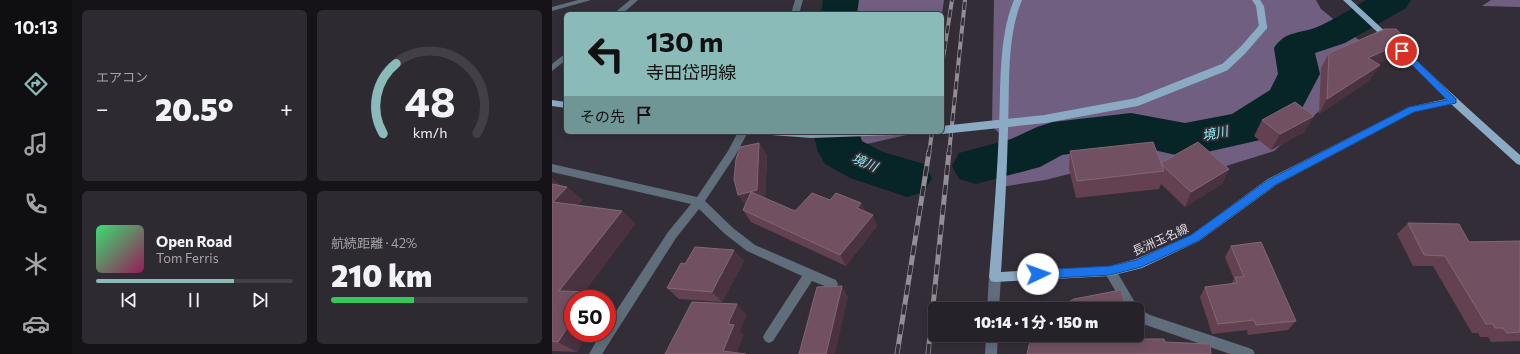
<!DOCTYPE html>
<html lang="ja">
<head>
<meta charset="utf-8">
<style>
	:root { --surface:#26222a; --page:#2e2a32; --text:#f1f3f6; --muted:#a4a4a8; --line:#423f47; --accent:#8bbbb9 }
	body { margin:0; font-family:Commissioner,"Noto Sans JP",sans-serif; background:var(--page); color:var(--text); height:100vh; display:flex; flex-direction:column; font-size:15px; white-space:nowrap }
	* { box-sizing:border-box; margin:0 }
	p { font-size:13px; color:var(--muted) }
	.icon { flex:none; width:22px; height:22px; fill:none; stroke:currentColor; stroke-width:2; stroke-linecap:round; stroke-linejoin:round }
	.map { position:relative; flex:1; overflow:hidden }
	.panel { display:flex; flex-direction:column; gap:10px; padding:10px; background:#151317; width:480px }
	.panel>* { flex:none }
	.hud { position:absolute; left:12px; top:12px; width:380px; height:122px; border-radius:6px; box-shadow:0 2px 10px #0003,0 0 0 1px var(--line); background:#8bbbb9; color:#111; overflow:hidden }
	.speed { position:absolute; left:12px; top:290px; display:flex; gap:8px; font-size:20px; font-weight:700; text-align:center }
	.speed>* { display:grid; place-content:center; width:52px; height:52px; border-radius:50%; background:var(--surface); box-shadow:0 2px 10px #0003,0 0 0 1px var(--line); line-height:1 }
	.speed .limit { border:6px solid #d22; background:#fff; color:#111 }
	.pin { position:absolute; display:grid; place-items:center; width:34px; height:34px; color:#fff; margin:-17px; border:2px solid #fff; border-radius:50%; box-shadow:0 1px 4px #0007 }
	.me { position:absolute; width:44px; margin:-22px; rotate:87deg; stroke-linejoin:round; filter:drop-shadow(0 0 3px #0008) }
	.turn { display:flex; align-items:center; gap:14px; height:84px; padding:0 16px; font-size:18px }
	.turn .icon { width:52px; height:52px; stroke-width:2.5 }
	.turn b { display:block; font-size:28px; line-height:34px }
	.then { display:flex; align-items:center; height:38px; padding:0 16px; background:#0003; gap:8px; font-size:15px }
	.big { font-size:30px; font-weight:800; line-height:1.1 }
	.panel .tile { flex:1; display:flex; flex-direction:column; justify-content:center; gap:6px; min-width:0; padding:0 14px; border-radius:6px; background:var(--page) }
	.panel .dial { align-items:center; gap:0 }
	.dial svg { height:104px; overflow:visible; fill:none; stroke:var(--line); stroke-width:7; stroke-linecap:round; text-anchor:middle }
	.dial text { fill:var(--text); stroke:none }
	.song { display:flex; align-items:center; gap:12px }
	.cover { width:48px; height:48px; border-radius:6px; background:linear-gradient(135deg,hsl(140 70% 55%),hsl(330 70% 35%)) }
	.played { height:4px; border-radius:2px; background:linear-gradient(90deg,var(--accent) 70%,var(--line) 70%) }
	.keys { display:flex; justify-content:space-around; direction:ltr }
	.heat { display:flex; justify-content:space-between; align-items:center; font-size:22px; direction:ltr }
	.charge { height:6px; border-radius:3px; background:linear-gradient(90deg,#34c759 42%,var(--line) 0) }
	.panel .tiles { flex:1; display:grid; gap:10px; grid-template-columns:repeat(2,1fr) }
	.trip { position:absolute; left:376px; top:302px; width:216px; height:40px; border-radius:6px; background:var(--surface); box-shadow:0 2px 10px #0003,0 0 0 1px var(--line); font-weight:800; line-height:40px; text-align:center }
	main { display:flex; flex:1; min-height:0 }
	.dock { display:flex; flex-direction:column; width:72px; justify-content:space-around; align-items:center; background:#0f0e11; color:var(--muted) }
	.dock .icon { width:28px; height:28px }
	.dock .selected { color:var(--accent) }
	.dock b { font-size:18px; color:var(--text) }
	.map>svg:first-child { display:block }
	.forest { fill:#715f82 }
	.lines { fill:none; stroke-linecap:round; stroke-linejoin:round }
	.river { fill:#072527; fill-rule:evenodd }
	.minor { fill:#5f6e7a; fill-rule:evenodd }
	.major { fill:#8babc4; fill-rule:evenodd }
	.rail-far1-casing { stroke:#928d96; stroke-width:4 }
	.rail-casing { stroke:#928d96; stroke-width:5 }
	.rail-far1 { stroke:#332d38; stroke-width:2.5; stroke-dasharray:8; stroke-linecap:butt }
	.rail { stroke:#332d38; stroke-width:3.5; stroke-dasharray:10; stroke-linecap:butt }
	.major-bridge { stroke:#8babc4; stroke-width:8 }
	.wall { fill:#634151 }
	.shaded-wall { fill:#4a3240 }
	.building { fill:#715161; stroke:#826775 }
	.route { fill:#1a73e8; stroke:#114b97 }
	.labels { text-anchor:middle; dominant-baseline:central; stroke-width:4; stroke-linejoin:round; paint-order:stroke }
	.street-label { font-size:12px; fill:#dfdbe2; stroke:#332d38 }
	.water-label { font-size:13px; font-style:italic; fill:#92eff2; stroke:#332d38 }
</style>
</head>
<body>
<main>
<nav class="dock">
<b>10:13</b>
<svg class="icon selected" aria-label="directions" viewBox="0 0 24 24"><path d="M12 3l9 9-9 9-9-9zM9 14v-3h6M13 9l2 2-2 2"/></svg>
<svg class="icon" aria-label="music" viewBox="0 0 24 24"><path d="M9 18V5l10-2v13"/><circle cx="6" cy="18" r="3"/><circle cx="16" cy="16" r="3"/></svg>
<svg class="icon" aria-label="phone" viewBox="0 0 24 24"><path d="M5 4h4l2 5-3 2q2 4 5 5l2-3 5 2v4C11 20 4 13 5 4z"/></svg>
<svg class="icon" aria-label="climate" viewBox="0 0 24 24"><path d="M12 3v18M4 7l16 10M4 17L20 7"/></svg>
<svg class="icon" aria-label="car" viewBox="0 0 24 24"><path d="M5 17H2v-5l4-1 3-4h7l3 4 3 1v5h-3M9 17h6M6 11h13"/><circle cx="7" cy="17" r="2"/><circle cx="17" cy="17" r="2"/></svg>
</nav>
<section class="panel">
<div class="tiles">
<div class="tile"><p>エアコン</p>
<div class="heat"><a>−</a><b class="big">20.5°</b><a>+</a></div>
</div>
<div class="tile dial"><svg viewBox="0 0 100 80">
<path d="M14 69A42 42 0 1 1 86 69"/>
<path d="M14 69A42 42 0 0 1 24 15" stroke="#8bbbb9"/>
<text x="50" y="56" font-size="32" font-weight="700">48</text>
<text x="50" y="72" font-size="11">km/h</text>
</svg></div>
<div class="tile">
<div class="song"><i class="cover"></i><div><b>Open Road</b><p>Tom Ferris</p></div></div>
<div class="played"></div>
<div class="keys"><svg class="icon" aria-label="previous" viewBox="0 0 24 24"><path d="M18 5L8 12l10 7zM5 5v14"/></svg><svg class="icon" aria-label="pause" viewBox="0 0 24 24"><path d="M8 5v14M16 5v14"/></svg><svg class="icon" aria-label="next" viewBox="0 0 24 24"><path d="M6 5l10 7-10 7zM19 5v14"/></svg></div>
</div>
<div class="tile"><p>航続距離 · 42%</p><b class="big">210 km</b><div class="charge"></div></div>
</div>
</section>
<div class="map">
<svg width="968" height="354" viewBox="0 0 968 354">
	<rect width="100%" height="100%" fill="#332d38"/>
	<!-- forest -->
	<path class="forest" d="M289 0H392L390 14H287Z
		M442 0H764L769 9 819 50 783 97 722 151 674 166 575 172H525L493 180 449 187 452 138 440 126Z
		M939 0H968V7L930 6Z
		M275 132H368L279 152Z"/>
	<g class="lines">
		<!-- river -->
		<path class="river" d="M271 0H307L305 14H269Z
			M814 0H859L854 8 793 43 763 53 768 74 749 110 708 140 633 157 579 145 510 155 488 167 424 184 407 179 400 166 407 153 459 139 485 127 501 122 579 113 633 123 680 114 718 90 726 74 722 48C734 30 748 34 765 27 782 20 798 9 814 0Z
			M261 132H307L310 141 331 152 372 164 380 178 372 192 355 197 298 178 273 164 266 152Z"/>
		<!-- minor -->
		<path class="minor" d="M26 0H39L0 11V7Z
			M78 0H86L70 14H61Z
			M243 0H251L247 14H239Z
			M14 53V60L0 71V64Z
			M186 132H196L183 156 153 201 181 228 203 245 284 280 286 284 284 288 280 289 260 281 221 341 217 343 213 341 211 337 213 333 250 276 195 251 173 234 147 209 124 238 50 354H37L49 333H55V325L116 232 139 204 0 172V164L145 197 176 151Z
			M558 266 562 267 587 309 598 315 697 348 701 350 703 354H678L591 324 585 321V309H574L554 275 552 271 554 267Z
			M443 272 447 273 449 277 447 309H435L437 277 439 273Z
			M434 335H446L445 354H433Z"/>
		<!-- major -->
		<path class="major" d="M462 0H470C454 38 458 88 456 129 455 177 452 224 449 272L558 266 584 259 639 235 716 179 857 107 894 99 868 72 791 0H799C856 52 911 105 968 155V165L965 164 899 104 862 112 724 185 647 241 590 268 558 276 443 282 439 281 437 277C441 228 445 179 447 130 449 89 446 38 462 0Z
			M700 0H708L712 6 715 27 714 29H711L707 27 704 6Z
			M0 100 14 102V108L0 106Z
			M214 132H349L344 135 259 138 219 135Z"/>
		<!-- rail-far1 casing -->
		<g class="rail-far1-casing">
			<path id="rail-far1" d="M390 65 400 0
				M377 153 380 132
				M397 153 413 0"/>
		</g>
		<!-- rail casing -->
		<g class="rail-casing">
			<path id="rail" d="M345 354 377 152
				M376 354 397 152"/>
		</g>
		<!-- rail-far1 -->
		<use href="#rail-far1" class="rail-far1"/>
		<!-- rail -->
		<use href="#rail" class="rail"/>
		<!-- major-bridge -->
		<path class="major-bridge" d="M390 130 493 119 585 102 673 67 691 50 711 27"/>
	</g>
	<!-- wall -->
	<path class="wall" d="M777 53 847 54 825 64 818 80 767 114 769 68Z
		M710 120 753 132 719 150 702 136Z
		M207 143 215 156 213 198 243 211 278 200 309 203 313 211 321 215 325 226 294 266 199 222 191 210 193 205Z
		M518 151 609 163 677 169 670 184 633 207 609 184 607 189 524 198 517 169Z
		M0 178 9 186 15 187 30 200 26 205 70 211 83 224 32 292 21 333H36L25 352 0 351Z
		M856 223 917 242 968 241V341L939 342 936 337H928L926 333H920L881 266H861L845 234Z
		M679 246 744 321 736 330 696 335 695 330 660 334 648 297 653 287 679 284 682 279 673 257Z
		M192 261 170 302 127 299 115 288 133 264Z"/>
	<!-- shaded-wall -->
	<path class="shaded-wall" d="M856 40 847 54 807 73 816 58Z
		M828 65 818 80 767 114 775 99Z
		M762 116 753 132 719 150 728 134Z
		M207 143 215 156 213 201 194 207 186 195Z
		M677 169 670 184 633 207 639 192Z
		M0 178 13 189 15 187 30 200 17 215 1 202 0 189Z
		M309 203 315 215 305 208Z
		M70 211 83 224 27 299 7 291Z
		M321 215 325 226 294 266 288 255Z
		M182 250 192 261 170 302 160 292Z
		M290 286 296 297 283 354H274Z
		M38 292 47 299H34Z
		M185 304 195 315 188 331 192 335 184 354 171 351 176 324Z
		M21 319V333H36L25 352 6 342Z"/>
	<!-- building -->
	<path class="building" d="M833 29H844L856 40 816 58 828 65 775 99 777 53Z
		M743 102 762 116 728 134 710 120Z
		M601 142 612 171 525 181 518 151Z
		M646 142 677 169 639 192 610 165 609 163Z
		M207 143 205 190 186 195 182 179 184 159 188 147Z
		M0 184 15 187 1 202 70 211 7 291 38 292 34 299H21V319L6 342 0 341Z
		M199 192 243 211 260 193 278 200 284 193 309 203 305 208 321 215 288 255 191 210Z
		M856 223 907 224 917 242 968 241V272H967L968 273V332L955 333 951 328H943L941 324H934L893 256 872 255Z
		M709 242 744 321 704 325 702 320 666 324 653 287 685 283 683 277H692L679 246Z
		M143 247 182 250 160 292 115 288 129 263 133 264Z
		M290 286 274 354H247L265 287Z
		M569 290 574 309H504L509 306 522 299Z
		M140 302 185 304 176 324 182 325 171 351 194 354H113Z
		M482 335H582L583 339H612L613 342 658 344 659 354H475L477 345Z"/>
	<!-- route -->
	<path class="route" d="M848 49H853L904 99V103L862 112 723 185 646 241 589 267 558 275 486 279 483 278 481 274 483 271 486 270 558 266 584 260 639 235 716 180 857 107 895 100 848 53Z"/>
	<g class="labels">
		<!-- street labels -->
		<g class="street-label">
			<text transform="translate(608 239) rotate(-24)">長洲玉名線</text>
		</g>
		<!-- water labels -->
		<g class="water-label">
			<text transform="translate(663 133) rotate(-12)">境川</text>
			<text transform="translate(313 162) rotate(24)">境川</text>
		</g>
	</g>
</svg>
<div class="speed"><div class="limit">50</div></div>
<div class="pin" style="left:850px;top:51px;background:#d93025"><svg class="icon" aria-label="arrive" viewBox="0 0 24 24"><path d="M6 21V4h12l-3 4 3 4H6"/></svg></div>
<svg class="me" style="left:486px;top:274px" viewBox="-20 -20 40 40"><circle r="19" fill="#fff"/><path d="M0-13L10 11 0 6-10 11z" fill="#1a73e8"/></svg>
<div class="trip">10:14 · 1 分 · 150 m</div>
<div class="hud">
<div class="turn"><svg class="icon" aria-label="left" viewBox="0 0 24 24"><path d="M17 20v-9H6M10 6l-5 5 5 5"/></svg><div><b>130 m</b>寺田岱明線</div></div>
<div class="then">その先<svg class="icon" aria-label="arrive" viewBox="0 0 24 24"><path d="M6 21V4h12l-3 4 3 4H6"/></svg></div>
</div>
</div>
</main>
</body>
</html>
